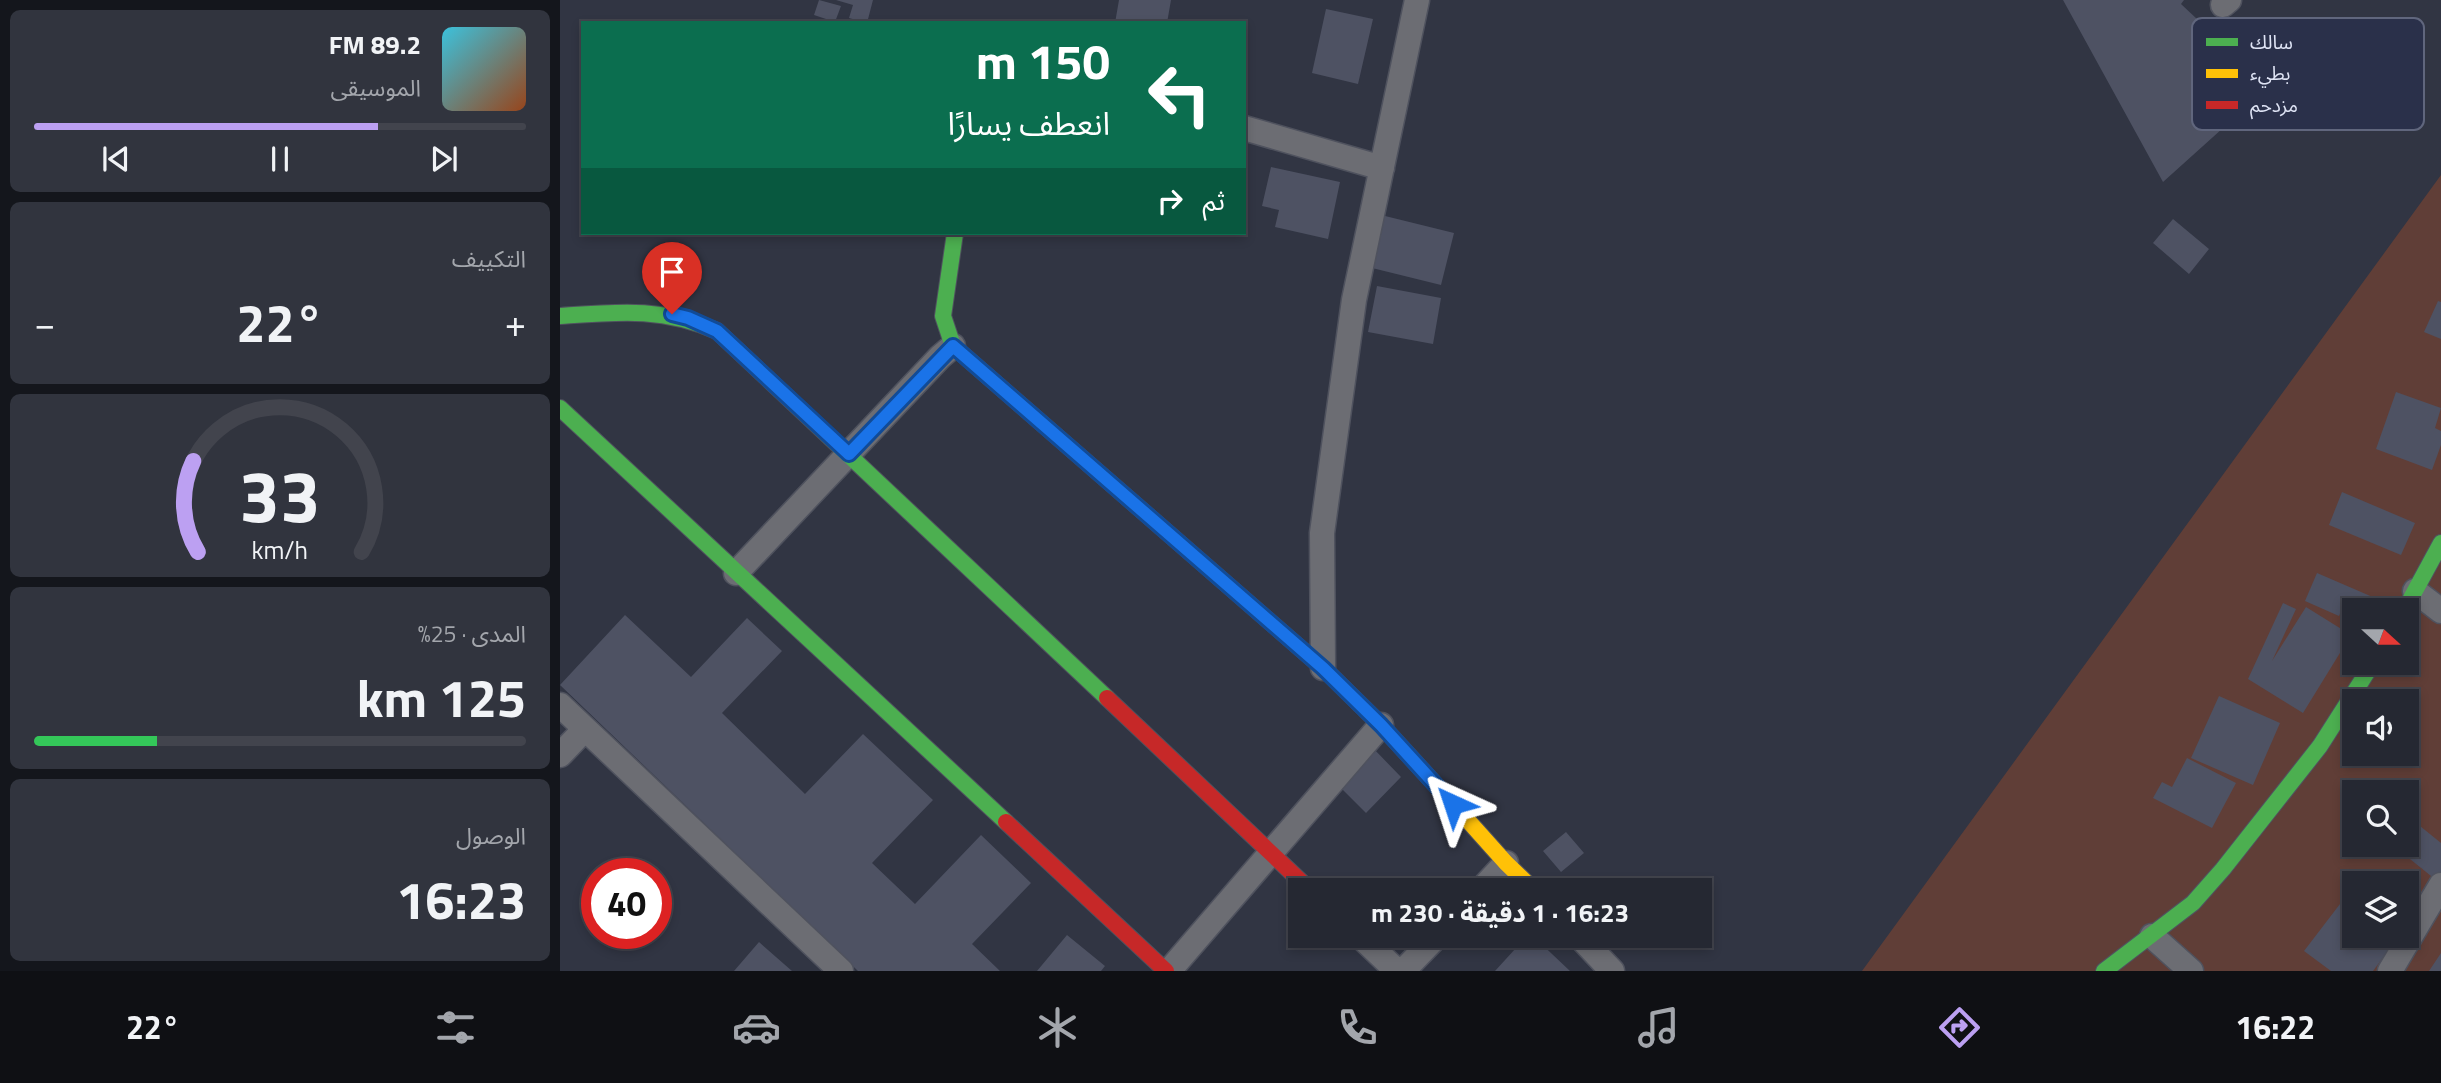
<!DOCTYPE html>
<html lang="ar">
<head>
<meta charset="utf-8">
<style>
	:root { --surface:#252832; --page:#31343e; --text:#f1f3f6; --muted:#a3a6ac; --line:#42444d; --accent:#bca0f2 }
	body { margin:0; font-family:"Titillium Web","Noto Sans Arabic",sans-serif; background:var(--page); color:var(--text); direction:rtl; height:100vh; display:flex; flex-direction:column; font-size:26px; white-space:nowrap }
	* { box-sizing:border-box; margin:0 }
	p { font-size:23px; color:var(--muted) }
	.icon { flex:none; width:38px; height:38px; fill:none; stroke:currentColor; stroke-width:2; stroke-linecap:round; stroke-linejoin:round }
	.map { position:relative; flex:1; overflow:hidden; direction:ltr }
	.panel { display:flex; flex-direction:column; gap:10px; padding:10px; background:#14161c; width:560px }
	.panel>* { flex:none }
	.banner { position:absolute; left:21px; top:21px; width:665px; height:214px; border-radius:0px; box-shadow:0 4px 10px #0003,0 0 0 2px var(--line); direction:rtl; background:#0b6e4f; color:#fff; overflow:hidden }
	.needle { width:46px; rotate:111deg }
	.controls { position:absolute; left:1782px; top:598px; display:grid; gap:14px }
	.controls a { display:grid; place-items:center; width:77px; height:77px; border-radius:0px; background:var(--surface); box-shadow:0 4px 10px #0003,0 0 0 2px var(--line); font-size:35px }
	.speed { position:absolute; left:21px; top:858px; display:flex; gap:14px; font-size:35px; font-weight:700; text-align:center }
	.speed>* { display:grid; place-content:center; width:91px; height:91px; border-radius:50%; background:var(--surface); box-shadow:0 4px 10px #0003,0 0 0 2px var(--line); line-height:1 }
	.speed .limit { border:10px solid #d22; background:#fff; color:#111 }
	.pin { position:absolute; display:grid; place-items:center; width:60px; height:60px; color:#fff; margin:-72px -30px; border-radius:50% 50% 50% 0; rotate:-45deg; box-shadow:0 0 7px #0007 }
	.pin .icon { rotate:45deg }
	.me { position:absolute; width:77px; margin:-38px; rotate:318deg; stroke-linejoin:round; filter:drop-shadow(0 0 5px #0008) }
	.turn { display:flex; align-items:center; gap:24px; height:147px; padding:0 21px; font-size:32px }
	.turn .icon { width:91px; height:91px; stroke-width:2.5 }
	.turn b { display:block; font-size:49px; line-height:60px }
	.then { display:flex; align-items:center; height:66px; padding:0 21px; background:#0003; gap:14px; font-size:26px }
	.big { font-size:52px; font-weight:700; line-height:1.1 }
	.panel .widget { flex:1; display:flex; flex-direction:column; justify-content:center; gap:10px; min-width:0; padding:0 24px; border-radius:10px; background:var(--page) }
	.panel .dial { align-items:center; gap:0 }
	.dial svg { height:182px; overflow:visible; fill:none; stroke:var(--line); stroke-width:7; stroke-linecap:round; text-anchor:middle }
	.dial text { fill:var(--text); stroke:none }
	.song { display:flex; align-items:center; gap:21px }
	.cover { width:84px; height:84px; border-radius:10px; background:linear-gradient(135deg,hsl(190 70% 55%),hsl(20 70% 35%)) }
	.played { height:7px; border-radius:4px; background:linear-gradient(90deg,var(--accent) 70%,var(--line) 70%) }
	.keys { display:flex; justify-content:space-around; direction:ltr }
	.heat { display:flex; justify-content:space-between; align-items:center; font-size:38px; direction:ltr }
	.charge { height:10px; border-radius:5px; background:linear-gradient(90deg,#34c759 25%,var(--line) 0) }
	.trip { position:absolute; left:728px; top:878px; width:424px; height:70px; border-radius:0px; background:var(--surface); box-shadow:0 4px 10px #0003,0 0 0 2px var(--line); font-weight:700; line-height:70px; text-align:center; direction:rtl }
	.tabs { display:flex; height:112px; justify-content:space-around; align-items:center; background:#0f1014; color:var(--muted) }
	.tabs .icon { width:49px; height:49px }
	.tabs .on { color:var(--accent) }
	.tabs b { font-size:32px; color:var(--text) }
	main { display:flex; flex:1; min-height:0 }
	.map>svg:first-child { display:block }
	.green { fill:#603e37; fill-rule:evenodd }
	.building { fill:#4e5263 }
	.lines { fill:none; stroke-linecap:round; stroke-linejoin:round }
	.street-casing { stroke:#4f525e; stroke-width:27 }
	.fast-casing { stroke:#4f525e; stroke-width:18 }
	.slow-casing { stroke:#4f525e; stroke-width:18 }
	.jam-casing { stroke:#4f525e; stroke-width:18 }
	.street { stroke:#6c6d73; stroke-width:24 }
	.fast { stroke:#4caf50; stroke-width:16 }
	.slow { stroke:#ffc107; stroke-width:16 }
	.jam { stroke:#c62828; stroke-width:16 }
	.route-casing { stroke:#114b97; stroke-width:18 }
	.route { stroke:#1a73e8; stroke-width:12 }
	.key { fill:#2a304a; stroke:#60667d; stroke-width:2 }
	.key-label { font-size:19px; fill:#dfe4f5 }
</style>
</head>
<body>
<main>
<div class="map">
<svg width="1881" height="971" viewBox="0 0 1881 971">
	<rect width="100%" height="100%" fill="#313543"/>
	<!-- green -->
	<path class="green" d="M1881 175V971H1302ZM1794 611H1846V663H1794ZM1794 702H1846V754H1794ZM1794 793H1846V845H1794ZM1794 884H1846V936H1794Z"/>
	<!-- building -->
	<path class="building" d="M259 0 281 6 275 22 254 15Z
		M276 0H313L307 23 289 18 293 5Z
		M559 0H611L607 23H555Z
		M1503 0H1624L1621 4 1655 36 1679 22 1723 74 1603 182Z
		M766 9 813 19 798 84 752 73Z
		M711 167 780 182 768 239 715 227 719 210 702 206Z
		M817 214 894 233 881 285 804 266Z
		M1613 219 1649 249 1629 274 1593 243Z
		M817 286 881 298 873 344 808 332Z
		M1878 301 1881 302V339L1864 332Z
		M1836 392 1881 408 1875 428 1881 431V445L1872 470 1816 449Z
		M1782 492 1855 523 1841 555 1769 525Z
		M1757 573 1815 598 1810 610 1786 600 1779 616 1745 601Z
		M1723 603 1736 609 1712 661 1746 607 1791 635 1743 713 1688 679Z
		M65 615 131 677 187 618 222 651 162 713 245 794 303 734 373 800 312 863 355 904 421 835 471 883 412 944 440 971H298L0 685Z
		M1659 696 1720 723 1693 785 1631 758Z
		M812 747 841 777 806 813 776 783Z
		M1627 758 1676 783 1652 828 1593 798 1602 782 1612 787Z
		M1860 826 1881 843V874L1876 880 1840 851Z
		M1006 832 1024 853 1001 872 983 851Z
		M1825 871 1845 884H1817Z
		M1846 885 1859 893 1854 901 1865 909 1846 936Z
		M1780 904 1794 915V936H1823L1833 944 1813 971H1771L1744 951Z
		M507 935 545 966 541 971H477Z
		M967 936H973L1010 971H935Z
		M199 942 232 971H174Z
		M1881 953V971H1869Z"/>
	<g class="lines">
		<!-- street casing -->
		<g class="street-casing">
			<path id="street" d="M1663 5 1669 0
				M684 128 822 168
				M176 573 380 357 393 346
				M1855 591 1881 611
				M763 668 762 533 794 300 857 0
				M0 705 281 971
				M0 755 25 729
				M920 891 946 863
				M800 936 837 971
				M1019 936 1052 971
				M1592 936 1631 971
				M609 971 821 725
				M843 971 877 936
				M1830 971 1881 885"/>
		</g>
		<!-- fast casing -->
		<g class="fast-casing">
			<path id="fast" d="M395 233 383 316 393 346 763 668 821 725 895 806
				M0 316C57 312 103 307 157 331L547 698
				M0 408 446 822
				M1844 611 1881 543
				M1544 971 1633 903 1663 869 1760 746 1813 663"/>
		</g>
		<!-- slow casing -->
		<g class="slow-casing">
			<path id="slow" d="M895 806 946 863 975 891"/>
		</g>
		<!-- jam casing -->
		<g class="jam-casing">
			<path id="jam" d="M547 698 751 891
				M446 822 606 971"/>
		</g>
		<!-- street -->
		<use href="#street" class="street"/>
		<!-- fast -->
		<use href="#fast" class="fast"/>
		<!-- slow -->
		<use href="#slow" class="slow"/>
		<!-- jam -->
		<use href="#jam" class="jam"/>
	</g>
	<g class="lines">
		<!-- route casing -->
		<g class="route-casing">
			<path id="route" d="M112 314 128 318 157 331 289 454 393 346 763 668 821 725 893 804"/>
		</g>
		<!-- route -->
		<use href="#route" class="route"/>
	</g>
	<!-- legend -->
	<rect x="1632" y="18" width="232" height="112" rx="10" class="key"/>
	<rect x="1646" y="38" width="32" height="8" fill="#4caf50"/>
	<rect x="1646" y="69" width="32" height="9" fill="#ffc107"/>
	<rect x="1646" y="101" width="32" height="8" fill="#c62828"/>
	<g class="key-label">
		<text x="1690" y="49">سالك</text>
		<text x="1690" y="80">بطيء</text>
		<text x="1690" y="112">مزدحم</text>
	</g>
</svg>
<div class="controls">
<a><svg class="needle" viewBox="-14 -14 28 28"><path d="M0-13l5 13h-10z" fill="#e53935"/><path d="M0 13l5-13h-10z" fill="#a3a6ac"/></svg></a>
<a><svg class="icon" aria-label="sound" viewBox="0 0 24 24"><path d="M4 9h4l5-4v14l-5-4H4zM17 9q2 3 0 6"/></svg></a>
<a><svg class="icon" aria-label="search" viewBox="0 0 24 24"><circle cx="10" cy="10" r="6"/><path d="M15 15l6 6"/></svg></a>
<a><svg class="icon" aria-label="layers" viewBox="0 0 24 24"><path d="M12 4l9 5-9 5-9-5zM3 14l9 5 9-5"/></svg></a>
</div>
<div class="speed"><div class="limit">40</div></div>
<div class="pin" style="left:112px;top:314px;background:#d93025"><svg class="icon" aria-label="arrive" viewBox="0 0 24 24"><path d="M6 21V4h12l-3 4 3 4H6"/></svg></div>
<svg class="me" style="left:893px;top:804px" viewBox="-20 -20 40 40"><path d="M0-17L14 15 0 8-14 15z" fill="#1a73e8" stroke="#fff" stroke-width="4"/></svg>
<div class="trip">16:23 · 1 دقيقة · 230 m</div>
<div class="banner">
<div class="turn"><svg class="icon" aria-label="left" viewBox="0 0 24 24"><path d="M17 20v-9H6M10 6l-5 5 5 5"/></svg><div><b>150 m</b>انعطف يسارًا</div></div>
<div class="then">ثم<svg class="icon" aria-label="right" viewBox="0 0 24 24"><path d="M7 20v-9h11M14 6l5 5-5 5"/></svg></div>
</div>
</div>
<section class="panel">
<div class="widget">
<div class="song"><i class="cover"></i><div><b>89.2 FM</b><p>الموسيقى</p></div></div>
<div class="played"></div>
<div class="keys"><svg class="icon" aria-label="previous" viewBox="0 0 24 24"><path d="M18 5L8 12l10 7zM5 5v14"/></svg><svg class="icon" aria-label="pause" viewBox="0 0 24 24"><path d="M8 5v14M16 5v14"/></svg><svg class="icon" aria-label="next" viewBox="0 0 24 24"><path d="M6 5l10 7-10 7zM19 5v14"/></svg></div>
</div>
<div class="widget"><p>التكييف</p>
<div class="heat"><a>−</a><b class="big">22°</b><a>+</a></div>
</div>
<div class="widget dial"><svg viewBox="0 0 100 80">
<path d="M14 69A42 42 0 1 1 86 69"/>
<path d="M14 69A42 42 0 0 1 12 29" stroke="#bca0f2"/>
<text x="50" y="56" font-size="32" font-weight="700">33</text>
<text x="50" y="72" font-size="11">km/h</text>
</svg></div>
<div class="widget"><p>المدى · 25%</p><b class="big">125 km</b><div class="charge"></div></div>
<div class="widget"><p>الوصول</p><b class="big">16:23</b></div>
</section>
</main>
<nav class="tabs">
<b>16:22</b>
<svg class="icon on" aria-label="directions" viewBox="0 0 24 24"><path d="M12 3l9 9-9 9-9-9zM9 14v-3h6M13 9l2 2-2 2"/></svg>
<svg class="icon" aria-label="music" viewBox="0 0 24 24"><path d="M9 18V5l10-2v13"/><circle cx="6" cy="18" r="3"/><circle cx="16" cy="16" r="3"/></svg>
<svg class="icon" aria-label="phone" viewBox="0 0 24 24"><path d="M5 4h4l2 5-3 2q2 4 5 5l2-3 5 2v4C11 20 4 13 5 4z"/></svg>
<svg class="icon" aria-label="climate" viewBox="0 0 24 24"><path d="M12 3v18M4 7l16 10M4 17L20 7"/></svg>
<svg class="icon" aria-label="car" viewBox="0 0 24 24"><path d="M5 17H2v-5l4-1 3-4h7l3 4 3 1v5h-3M9 17h6M6 11h13"/><circle cx="7" cy="17" r="2"/><circle cx="17" cy="17" r="2"/></svg>
<svg class="icon" aria-label="filters" viewBox="0 0 24 24"><path d="M4 7h16M4 17h16"/><circle cx="9" cy="7" r="2"/><circle cx="15" cy="17" r="2"/></svg>
<b>22°</b>
</nav>
</body>
</html>
